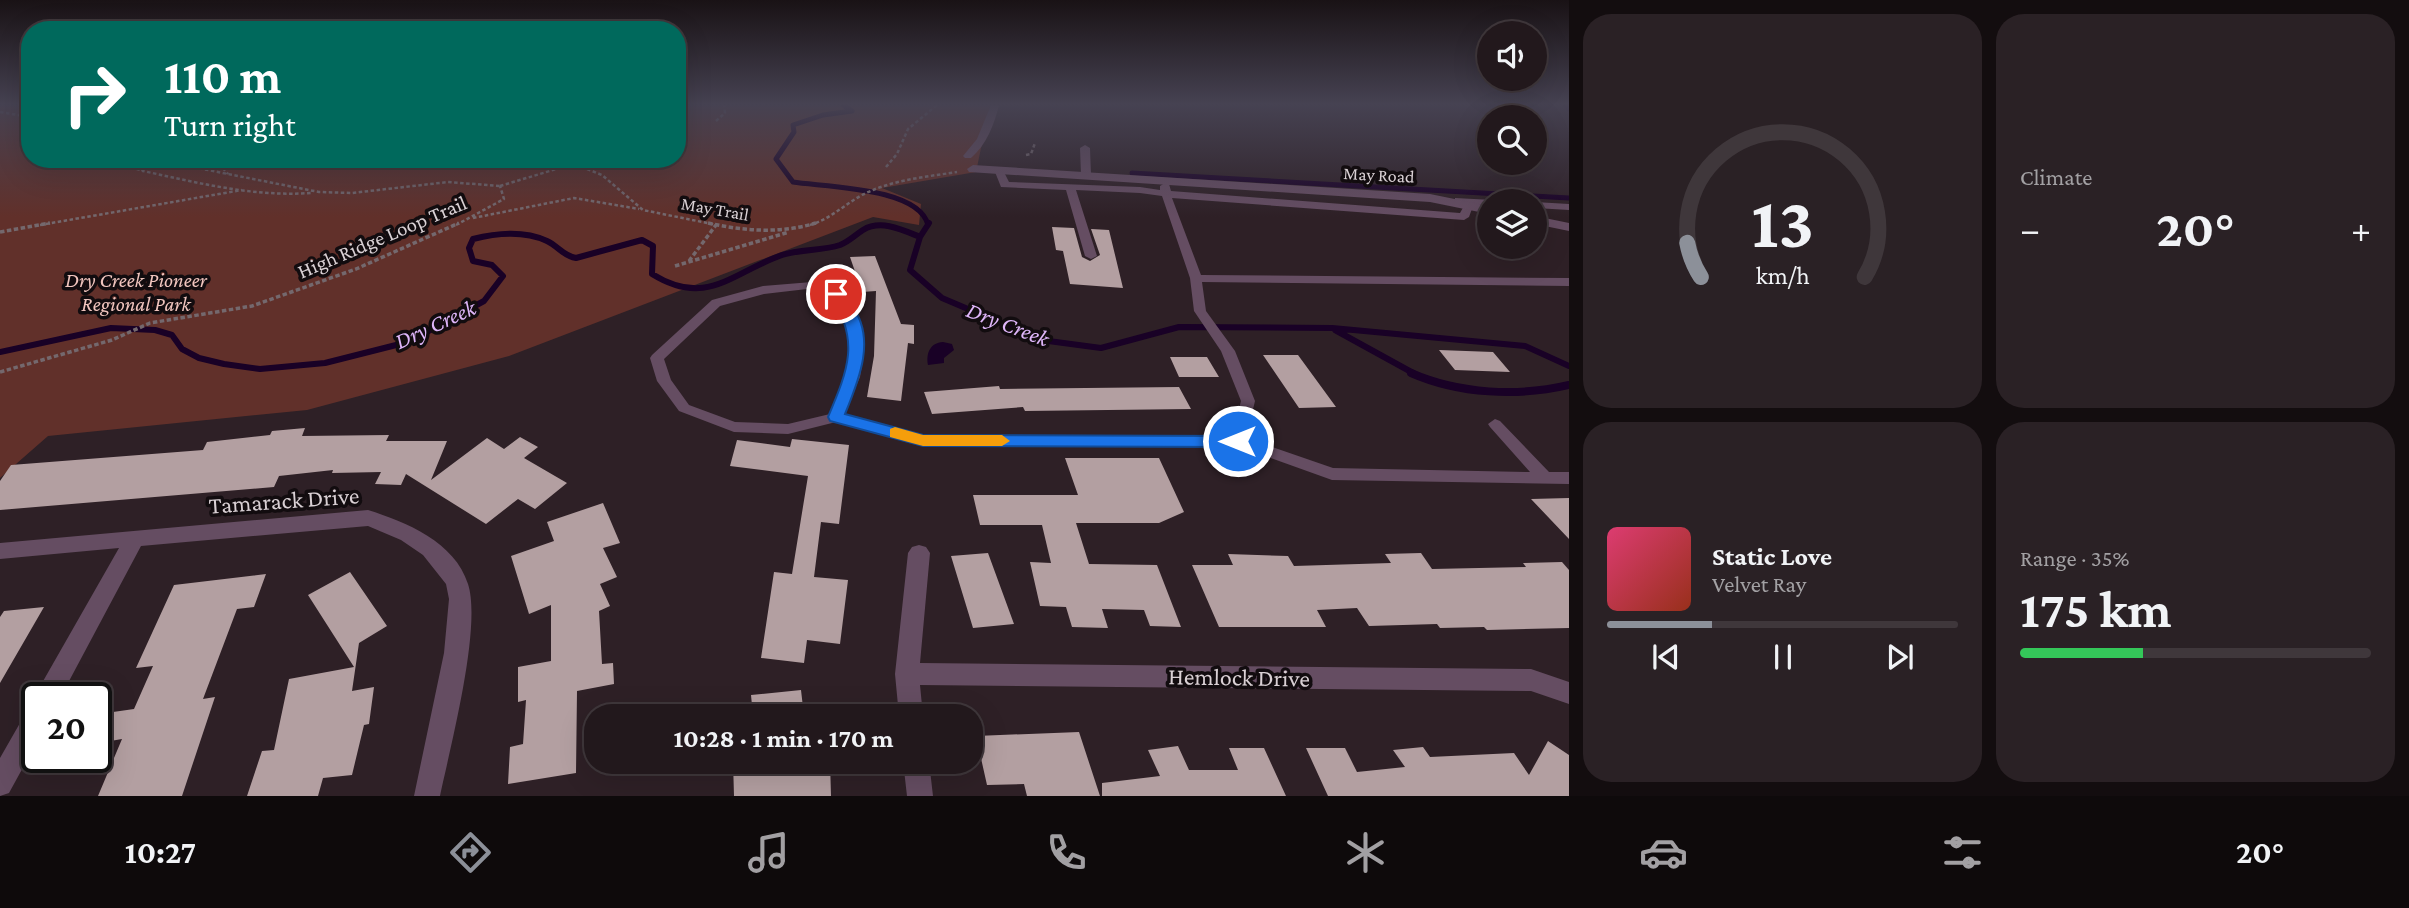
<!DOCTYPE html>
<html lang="en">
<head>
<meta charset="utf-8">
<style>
	:root { --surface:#22181c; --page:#2a2125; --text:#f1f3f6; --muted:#a2a0a3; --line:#3f373b; --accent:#8c9099 }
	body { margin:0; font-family:"Crimson Pro",serif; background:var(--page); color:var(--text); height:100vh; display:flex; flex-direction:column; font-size:26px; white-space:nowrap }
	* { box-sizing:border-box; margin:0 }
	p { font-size:23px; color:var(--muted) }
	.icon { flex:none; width:38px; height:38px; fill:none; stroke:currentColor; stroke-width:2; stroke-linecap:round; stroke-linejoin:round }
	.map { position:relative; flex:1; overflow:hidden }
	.panel { display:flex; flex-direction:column; gap:14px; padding:14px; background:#130d0f; width:840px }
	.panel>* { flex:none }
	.banner { position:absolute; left:21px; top:21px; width:665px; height:147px; border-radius:28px; box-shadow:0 7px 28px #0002,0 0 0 2px var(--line); background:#00695c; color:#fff; overflow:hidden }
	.fabs { position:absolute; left:1477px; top:21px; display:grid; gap:14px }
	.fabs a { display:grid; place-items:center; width:70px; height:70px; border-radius:50%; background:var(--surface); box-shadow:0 7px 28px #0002,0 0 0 2px var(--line); font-size:35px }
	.speed { position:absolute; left:21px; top:682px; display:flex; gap:14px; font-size:35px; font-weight:700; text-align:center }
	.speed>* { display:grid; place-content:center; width:91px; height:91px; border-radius:50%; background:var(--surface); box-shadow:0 7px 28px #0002,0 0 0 2px var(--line); line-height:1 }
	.speed .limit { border:4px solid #111; border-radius:10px; background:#fff; color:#111 }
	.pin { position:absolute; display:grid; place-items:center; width:60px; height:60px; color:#fff; margin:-30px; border:4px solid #fff; border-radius:50%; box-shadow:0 2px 7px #0007 }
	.me { position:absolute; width:77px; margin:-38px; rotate:270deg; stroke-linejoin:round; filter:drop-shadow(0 0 5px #0008) }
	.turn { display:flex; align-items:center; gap:24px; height:147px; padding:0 28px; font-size:32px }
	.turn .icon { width:91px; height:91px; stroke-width:2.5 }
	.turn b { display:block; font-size:49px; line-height:60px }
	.big { font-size:52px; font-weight:700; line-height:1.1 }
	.panel .card { flex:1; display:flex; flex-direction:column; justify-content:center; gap:10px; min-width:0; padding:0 24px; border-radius:28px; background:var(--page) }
	.panel .dial { align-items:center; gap:0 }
	.dial svg { height:182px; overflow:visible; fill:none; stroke:var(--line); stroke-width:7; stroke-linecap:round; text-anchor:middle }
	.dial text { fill:var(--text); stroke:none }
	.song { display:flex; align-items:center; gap:21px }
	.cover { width:84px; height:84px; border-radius:10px; background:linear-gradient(135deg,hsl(340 70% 55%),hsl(10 70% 35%)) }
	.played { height:7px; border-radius:4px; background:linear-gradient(90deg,var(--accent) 30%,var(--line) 30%) }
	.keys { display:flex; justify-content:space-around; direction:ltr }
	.heat { display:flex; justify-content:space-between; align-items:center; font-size:38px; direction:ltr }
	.charge { height:10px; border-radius:5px; background:linear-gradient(90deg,#34c759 35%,var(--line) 0) }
	.panel .tiles { flex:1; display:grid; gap:14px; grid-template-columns:repeat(2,1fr) }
	.trip { position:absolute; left:584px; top:704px; width:399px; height:70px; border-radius:28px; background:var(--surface); box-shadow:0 7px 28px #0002,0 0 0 2px var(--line); font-weight:700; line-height:70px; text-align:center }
	.tabs { display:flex; height:112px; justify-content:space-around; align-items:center; background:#0e0a0b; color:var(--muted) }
	.tabs .icon { width:49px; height:49px }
	.tabs .current { color:var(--accent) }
	.tabs b { font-size:32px; color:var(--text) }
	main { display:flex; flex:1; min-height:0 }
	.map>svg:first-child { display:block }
	.green { fill:#61302a }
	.water { fill:#190126 }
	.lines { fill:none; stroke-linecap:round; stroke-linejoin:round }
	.stream-far2 { stroke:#190126; stroke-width:5 }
	.stream-far1 { stroke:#190126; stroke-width:6 }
	.stream { stroke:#190126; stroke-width:8 }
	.building { fill:#b39fa1 }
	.path-far1 { stroke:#74686d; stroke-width:2.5; stroke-dasharray:3.5 2.5; stroke-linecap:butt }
	.path { stroke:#74686d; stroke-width:3.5; stroke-dasharray:4.5 2.5; stroke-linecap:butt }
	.lane { fill:#654d62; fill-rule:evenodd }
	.street { fill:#654d62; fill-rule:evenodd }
	.route { fill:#1a73e8; stroke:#114b97; stroke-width:2 }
	.slow { fill:#f59e0b }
	.labels { text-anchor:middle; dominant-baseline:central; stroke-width:7; stroke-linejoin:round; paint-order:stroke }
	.far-street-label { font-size:18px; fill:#d9d0d4; stroke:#120c0f }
	.street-label { font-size:21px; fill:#d9d0d4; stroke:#120c0f }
	.park-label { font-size:21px; font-style:italic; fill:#f1c5be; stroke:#120c0f }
	.water-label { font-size:23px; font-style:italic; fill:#dfb6fa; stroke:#120c0f }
	.near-street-label { font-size:24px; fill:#d9d0d4; stroke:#120c0f }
</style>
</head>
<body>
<main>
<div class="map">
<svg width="1569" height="796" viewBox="0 0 1569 796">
	<rect width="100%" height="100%" fill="#2e2026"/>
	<!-- green -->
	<path class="green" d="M0 105H30V159H677V105H990L976 172 882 188 921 204 919 225 873 217 509 356 307 410 48 436 0 478Z"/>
	<!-- water -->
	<path class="water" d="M943 342 952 344 954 350 944 358V363L928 365C926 353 930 343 943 342Z"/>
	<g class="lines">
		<!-- stream-far2 -->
		<path class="stream-far2" d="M843 105 852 111 823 115 793 125 794 132 776 159 793 182C824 187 919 187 928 225
			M1565 105 1569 109
			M1132 173 1569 198"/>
		<!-- stream-far1 -->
		<path class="stream-far1" d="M929 223 920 237 910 270 942 298 1041 340 1101 348 1179 327 1332 328 1525 346 1569 366
			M1335 330 1415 374
			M0 352 111 328 155 330 172 335 182 349 199 358 224 364 260 369 325 363 408 342 484 301 503 276 492 265 473 261 469 248 473 239C497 233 523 230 547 241 558 246 563 256 576 258L642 240 653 246 652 274C707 308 731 273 782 255 801 249 822 251 840 245 850 241 855 235 863 230 881 219 903 230 920 237"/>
		<!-- stream -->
		<path class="stream" d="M1411 373C1459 394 1518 397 1569 385"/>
	</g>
	<!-- building -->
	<path class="building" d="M1052 227 1074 228 1082 257 1090 261 1100 255 1091 229 1109 230 1123 288 1070 284 1063 251 1056 250Z
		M875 256 901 324 914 325V344L908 343 901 401 867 397 874 356 876 291 862 292 850 257Z
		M1439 350 1493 352 1510 372 1455 370Z
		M1263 355H1298L1336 407 1299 408Z
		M1170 357H1207L1219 377H1179Z
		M999 386 1000 389 1179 387 1191 409 1025 411 1023 407 932 414 924 392Z
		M305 428 302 436 389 435 386 441H447L431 480 487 438 504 449 520 437 538 447 524 458 567 483 535 509 518 499 486 524 406 474 401 485 375 484 381 472 332 473 333 470 279 476 274 487 0 510V481L11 465 203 450 207 442 270 435 272 431Z
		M792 439 849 445 839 524 821 522 814 577 848 580 840 644 807 640 804 663 761 658 774 572 792 574 808 476 730 466 737 440 790 447Z
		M1065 458H1159L1184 512 1159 523H1076L1089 564 1157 565 1181 627 1150 626 1144 610 1102 609 1108 628 1072 627 1066 607 1040 606 1030 562 1051 563 1042 525H980L973 495H1078Z
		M1569 498V539L1531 499Z
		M603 503 620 543 603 548 617 577 600 584 610 606 599 611 602 664 613 663 614 684 577 691 576 773 508 784 510 747 523 744 526 700 518 702V667L551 661V605L529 614 511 556 554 541 547 522Z
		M988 553 1014 624 973 628 951 556Z
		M1421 553 1432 569 1526 567 1523 563 1562 562 1569 570V628L1487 630 1484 627 1440 628 1437 624 1369 626 1357 608 1317 610 1326 627H1219L1192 565H1233L1228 554 1288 556 1294 566 1391 563 1385 554Z
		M350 572 387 626 359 643 352 691 374 687 369 724 364 725 352 775 323 778 318 796H247L262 751 274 750 289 679 354 667 308 595Z
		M266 574 254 607 237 609 203 699 215 697 182 796H98L122 739 99 743 113 712 134 709 153 666 136 668 174 585Z
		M44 607 0 683V617L4 611Z
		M801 690 804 716H753L751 695Z
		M1079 732 1100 796H1027L1024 784 987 785 976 736Z
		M1548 741 1569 755V796H1328L1306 748H1345L1357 772 1405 767 1393 750 1423 747 1430 757 1514 753 1529 775Z
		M1178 746 1189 770H1238L1229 748H1264L1286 796H1102V783L1160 776 1148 750Z
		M733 761H830L831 796H734Z"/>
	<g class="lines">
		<!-- path-far1 -->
		<path class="path-far1" d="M0 112 30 117
			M716 121 725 113 724 105
			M1026 155 1031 154 1035 143
			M108 159 143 171
			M136 159 143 171C199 183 253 197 311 193
			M152 159 319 192 352 193 448 182 500 186
			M215 159 228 174
			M886 167 897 154 908 129 937 105
			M575 168 579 159
			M500 186 563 167 587 169 602 175 643 210 717 225
			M473 218 574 198 639 209
			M40 225 242 190
			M456 225 504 199 500 186
			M810 225C830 219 844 205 862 195 891 180 925 177 957 172"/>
		<!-- path -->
		<path class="path" d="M708 223C744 231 780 234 816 223
			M0 232 50 223
			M689 261 716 225
			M675 266 789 232
			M0 372 112 340 150 323 252 306 356 269 459 223"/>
		<!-- lane -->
		<path class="lane" d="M991 105H999C994 125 987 144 971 158H965L963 156 977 139Z
			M1085 145 1090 148 1091 175 1086 178 1081 175 1080 148Z
			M997 170H1003L1009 182 1140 187 1160 190V186L1165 183 1169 184 1171 191 1460 213 1465 204 1455 202V198L1493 200 1494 201H1489V205L1472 204 1473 206 1469 217 1464 220 1172 198 1201 275 1569 278V286L1202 282 1206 311 1235 351 1255 401 1246 438 1333 468 1530 472 1490 427 1488 424 1495 419 1500 421 1549 472H1569V484L1332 480 1237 446H923L836 422 788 434 734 432 679 411 657 381 650 358 652 355 712 300 763 286 812 282 840 291 857 313 865 345 860 377 844 414 923 436H1232L1241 401 1221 351 1194 311 1190 278 1162 196 1140 193 1076 190 1097 256 1091 259 1085 256 1066 190 1001 187 995 172ZM807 289C815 291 827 293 833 298 867 329 845 380 830 414L788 424 735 422 689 405 671 380 664 359 720 306 764 294Z
			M1535 202 1569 204V210L1535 208Z"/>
		<!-- street -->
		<path class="street" d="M973 165 1430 194 1489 206V214L1430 202 969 172 967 169Z
			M1535 216 1569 223V231L1535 224Z
			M368 510C406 522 455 542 468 584 482 627 450 748 440 796H414L444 653 449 599 446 584 423 555 401 540 368 526 141 546 60 698H37V702L35 698 38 690 119 548 0 559V543Z
			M919 545 926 547 930 553 920 663 1531 669 1569 682V704L1531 691 920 685 923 716H899L895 674 908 553 912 547Z
			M37 706V742L9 793 0 796V758L28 709Z
			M903 761H929L933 796H907Z"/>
	</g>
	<!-- sky -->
	<linearGradient id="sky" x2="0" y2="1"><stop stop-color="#191215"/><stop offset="0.48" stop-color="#464252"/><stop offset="1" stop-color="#464252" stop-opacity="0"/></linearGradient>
	<rect width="1569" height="217" fill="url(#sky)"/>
	<!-- route -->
	<path class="route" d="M836 290C843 292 847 298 851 305 877 337 859 380 845 414L923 435 1238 436 1247 441 1238 447 923 446 830 421 828 417C848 370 861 339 829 294Z"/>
	<!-- slow -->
	<path class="slow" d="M895 427 923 435H1002L1010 441 1002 446H923L890 437V429Z"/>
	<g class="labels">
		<!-- far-street labels -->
		<g class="far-street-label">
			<text transform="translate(1379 175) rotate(3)">May Road</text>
			<text transform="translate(715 209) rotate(10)">May Trail</text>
		</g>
		<!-- street labels -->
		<g class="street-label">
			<text transform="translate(382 237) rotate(-23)">High Ridge Loop Trail</text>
		</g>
		<!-- park labels -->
		<g class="park-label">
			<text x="136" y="280">Dry Creek Pioneer<tspan x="136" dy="24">Regional Park</tspan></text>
		</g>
		<!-- water labels -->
		<g class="water-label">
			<text transform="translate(435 324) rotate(-25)">Dry Creek</text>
			<text transform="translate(1008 324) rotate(21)">Dry Creek</text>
		</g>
		<!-- near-street labels -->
		<g class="near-street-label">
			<text transform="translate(284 500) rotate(-4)">Tamarack Drive</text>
			<text transform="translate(1239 677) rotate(1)">Hemlock Drive</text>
		</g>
	</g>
</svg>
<div class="fabs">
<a><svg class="icon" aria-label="sound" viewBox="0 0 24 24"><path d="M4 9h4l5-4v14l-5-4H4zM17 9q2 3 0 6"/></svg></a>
<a><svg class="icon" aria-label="search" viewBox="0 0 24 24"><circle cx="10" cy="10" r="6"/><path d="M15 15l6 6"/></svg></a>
<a><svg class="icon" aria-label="layers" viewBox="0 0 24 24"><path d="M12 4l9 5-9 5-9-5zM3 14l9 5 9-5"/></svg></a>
</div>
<div class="speed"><div class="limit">20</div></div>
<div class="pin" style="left:836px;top:294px;background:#d93025"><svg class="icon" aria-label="arrive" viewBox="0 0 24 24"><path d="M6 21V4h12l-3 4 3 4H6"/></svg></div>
<svg class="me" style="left:1238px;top:441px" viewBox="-20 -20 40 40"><circle r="17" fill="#1a73e8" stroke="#fff" stroke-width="3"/><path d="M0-11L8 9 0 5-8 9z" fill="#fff"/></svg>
<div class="trip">10:28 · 1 min · 170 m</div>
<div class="banner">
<div class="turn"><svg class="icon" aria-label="right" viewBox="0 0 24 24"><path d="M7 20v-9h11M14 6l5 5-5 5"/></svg><div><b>110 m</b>Turn right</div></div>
</div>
</div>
<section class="panel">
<div class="tiles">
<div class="card dial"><svg viewBox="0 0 100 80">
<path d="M14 69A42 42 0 1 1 86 69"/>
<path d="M14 69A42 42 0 0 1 8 54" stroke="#8c9099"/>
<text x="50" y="56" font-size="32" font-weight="700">13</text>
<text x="50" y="72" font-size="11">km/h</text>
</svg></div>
<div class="card"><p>Climate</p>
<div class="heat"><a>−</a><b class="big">20°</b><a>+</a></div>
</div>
<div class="card">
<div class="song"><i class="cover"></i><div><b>Static Love</b><p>Velvet Ray</p></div></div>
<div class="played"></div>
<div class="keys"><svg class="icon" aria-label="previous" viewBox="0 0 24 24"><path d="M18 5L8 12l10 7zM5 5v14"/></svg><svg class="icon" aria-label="pause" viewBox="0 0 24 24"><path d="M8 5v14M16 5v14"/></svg><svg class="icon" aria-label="next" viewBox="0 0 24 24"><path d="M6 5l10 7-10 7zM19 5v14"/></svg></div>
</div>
<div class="card"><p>Range · 35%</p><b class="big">175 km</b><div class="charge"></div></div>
</div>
</section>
</main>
<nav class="tabs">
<b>10:27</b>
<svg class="icon current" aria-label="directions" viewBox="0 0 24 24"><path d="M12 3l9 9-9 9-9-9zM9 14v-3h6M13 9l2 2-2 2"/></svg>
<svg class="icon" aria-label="music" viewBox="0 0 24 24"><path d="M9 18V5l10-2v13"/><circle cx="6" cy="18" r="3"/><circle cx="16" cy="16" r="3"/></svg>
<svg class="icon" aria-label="phone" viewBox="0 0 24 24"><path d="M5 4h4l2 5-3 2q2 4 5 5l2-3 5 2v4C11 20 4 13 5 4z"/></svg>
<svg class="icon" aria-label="climate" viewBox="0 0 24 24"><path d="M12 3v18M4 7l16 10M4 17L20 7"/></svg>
<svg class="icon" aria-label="car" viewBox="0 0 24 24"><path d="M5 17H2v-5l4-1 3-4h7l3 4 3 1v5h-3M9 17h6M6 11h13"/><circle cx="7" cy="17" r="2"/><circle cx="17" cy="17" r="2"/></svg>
<svg class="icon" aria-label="filters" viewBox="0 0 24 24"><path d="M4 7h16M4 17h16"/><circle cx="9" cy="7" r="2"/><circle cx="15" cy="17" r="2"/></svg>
<b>20°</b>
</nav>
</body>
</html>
